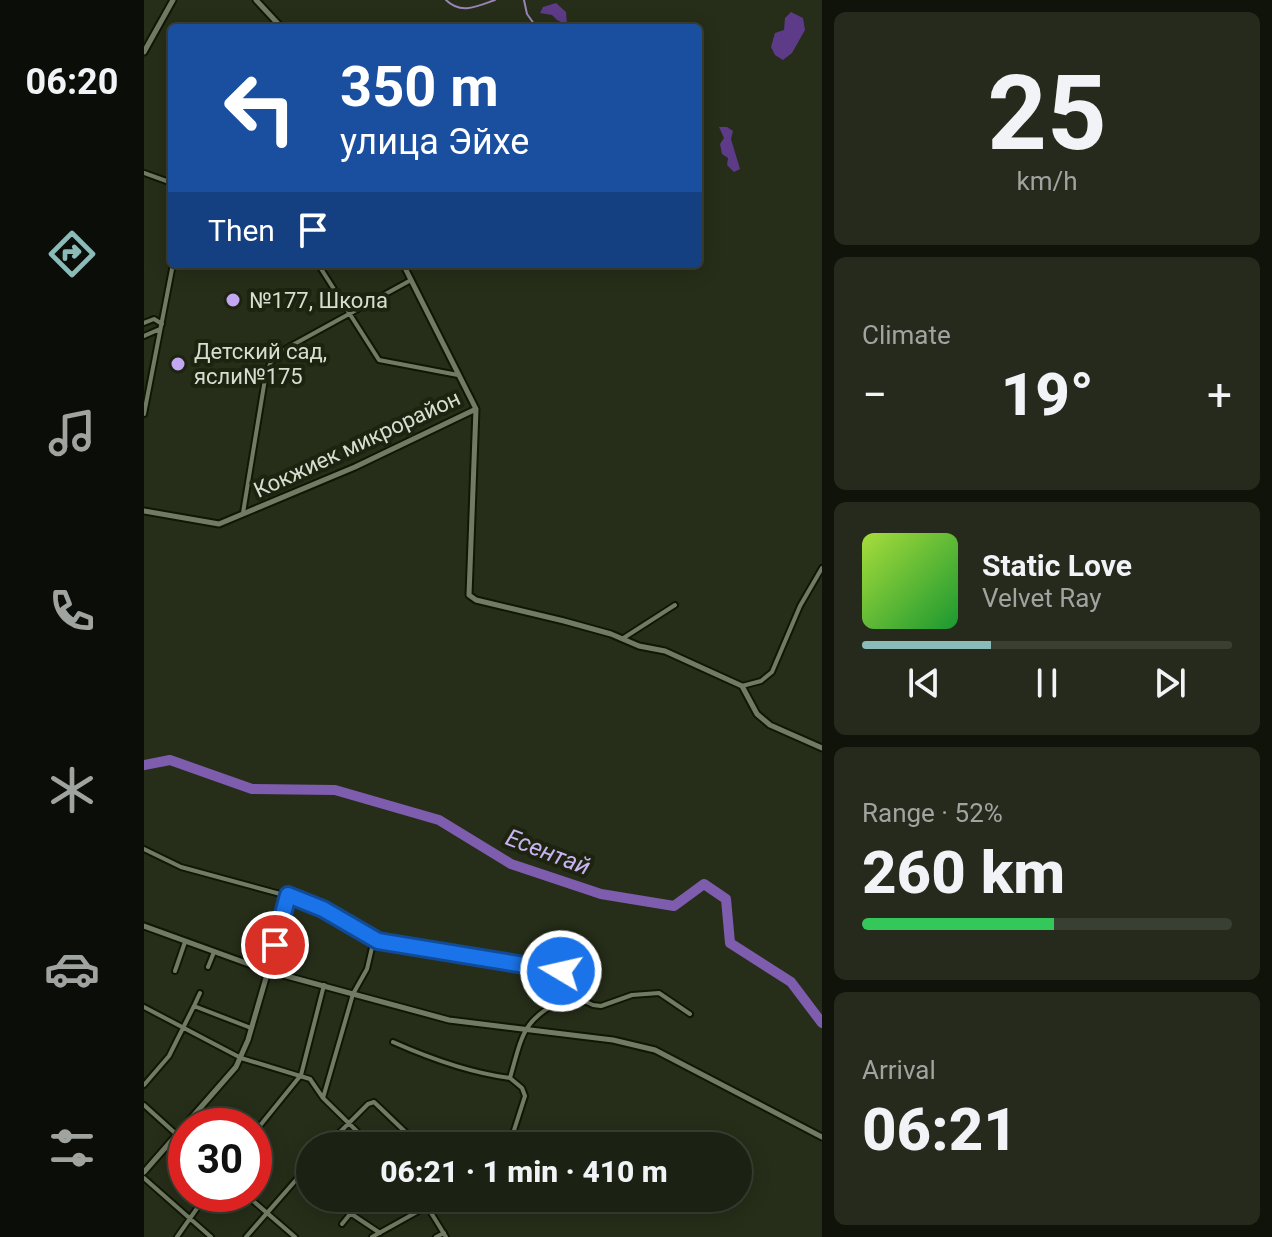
<!DOCTYPE html>
<html lang="en">
<head>
<meta charset="utf-8">
<style>
	:root { --surface:#1c2213; --page:#252a1c; --text:#f1f3f6; --muted:#a0a4a0; --line:#3a3f33; --accent:#8bbbb9 }
	body { margin:0; font-family:Roboto,sans-serif; background:var(--page); color:var(--text); height:100vh; display:flex; flex-direction:column; font-size:30px; white-space:nowrap }
	* { box-sizing:border-box; margin:0 }
	p { font-size:26px; color:var(--muted) }
	.icon { flex:none; width:44px; height:44px; fill:none; stroke:currentColor; stroke-width:2; stroke-linecap:round; stroke-linejoin:round }
	.map { position:relative; flex:1; overflow:hidden }
	.sheet { display:flex; flex-direction:column; gap:12px; padding:12px; background:#0f130a; width:450px }
	.sheet>* { flex:none }
	.top-card { position:absolute; left:24px; top:24px; width:534px; height:244px; border-radius:8px; box-shadow:0 4px 20px #0003,0 0 0 2px var(--line); background:#1a4fa0; color:#fff; overflow:hidden }
	.speed { position:absolute; left:24px; top:1108px; display:flex; gap:16px; font-size:40px; font-weight:700; text-align:center }
	.speed>* { display:grid; place-content:center; width:104px; height:104px; border-radius:50%; background:var(--surface); box-shadow:0 4px 20px #0003,0 0 0 2px var(--line); line-height:1 }
	.speed .limit { border:12px solid #d22; background:#fff; color:#111 }
	.pin { position:absolute; display:grid; place-items:center; width:68px; height:68px; color:#fff; margin:-34px; border:4px solid #fff; border-radius:50%; box-shadow:0 2px 8px #0007 }
	.me { position:absolute; width:88px; margin:-44px; rotate:279deg; stroke-linejoin:round; filter:drop-shadow(0 0 6px #0008) }
	.turn { display:flex; align-items:center; gap:28px; height:168px; padding:0 40px; font-size:36px }
	.turn .icon { width:104px; height:104px; stroke-width:2.5 }
	.turn b { display:block; font-size:56px; line-height:68px }
	.then { display:flex; align-items:center; height:76px; padding:0 40px; background:#0003; gap:16px; font-size:30px }
	.big { font-size:60px; font-weight:800; line-height:1.1 }
	.sheet .tile { flex:1; display:flex; flex-direction:column; justify-content:center; gap:12px; min-width:0; padding:0 28px; border-radius:12px; background:var(--page) }
	.sheet .dial { align-items:center; gap:0 }
	.dial b { font-size:104px; line-height:1 }
	.song { display:flex; align-items:center; gap:24px }
	.cover { width:96px; height:96px; border-radius:12px; background:linear-gradient(135deg,hsl(80 70% 55%),hsl(130 70% 35%)) }
	.played { height:8px; border-radius:4px; background:linear-gradient(90deg,var(--accent) 35%,var(--line) 35%) }
	.keys { display:flex; justify-content:space-around; direction:ltr }
	.heat { display:flex; justify-content:space-between; align-items:center; font-size:44px; direction:ltr }
	.charge { height:12px; border-radius:6px; background:linear-gradient(90deg,#34c759 52%,var(--line) 0) }
	.trip { position:absolute; left:152px; top:1132px; width:456px; height:80px; border-radius:40px; background:var(--surface); box-shadow:0 4px 20px #0003,0 0 0 2px var(--line); font-weight:800; line-height:80px; text-align:center }
	main { display:flex; flex:1; min-height:0 }
	.tab-bar { display:flex; flex-direction:column; width:144px; justify-content:space-around; align-items:center; background:#0b0e08; color:var(--muted) }
	.tab-bar .icon { width:56px; height:56px }
	.tab-bar .active { color:var(--accent) }
	.tab-bar b { font-size:36px; color:var(--text) }
	.map>svg:first-child { display:block }
	.forest { fill:#5d3b88 }
	.lines { fill:none; stroke-linecap:round; stroke-linejoin:round }
	.stream { stroke:#9a83b8; stroke-width:2 }
	.river { stroke:#7f5dae; stroke-width:10 }
	.minor-casing { stroke:#0f1604; stroke-width:8 }
	.tertiary-casing { stroke:#0f1604; stroke-width:9 }
	.minor { stroke:#717b64; stroke-width:4 }
	.tertiary { stroke:#717b64; stroke-width:5 }
	.route-casing { stroke:#114b97; stroke-width:20 }
	.route { stroke:#1a73e8; stroke-width:14 }
	.poi-dot { fill:#c3a7f2; stroke:#1c2410; stroke-width:3 }
	.labels { text-anchor:middle; dominant-baseline:central; stroke-width:8; stroke-linejoin:round; paint-order:stroke }
	.poi-label { font-size:22px; fill:#d8ddd0; stroke:#1c2410; text-anchor:start }
	.street-label { font-size:22px; fill:#d8ddd0; stroke:#1c2410 }
	.water-label { font-size:24px; font-style:italic; fill:#cab2f3; stroke:#1c2410 }
</style>
</head>
<body>
<main>
<nav class="tab-bar">
<b>06:20</b>
<svg class="icon active" aria-label="directions" viewBox="0 0 24 24"><path d="M12 3l9 9-9 9-9-9zM9 14v-3h6M13 9l2 2-2 2"/></svg>
<svg class="icon" aria-label="music" viewBox="0 0 24 24"><path d="M9 18V5l10-2v13"/><circle cx="6" cy="18" r="3"/><circle cx="16" cy="16" r="3"/></svg>
<svg class="icon" aria-label="phone" viewBox="0 0 24 24"><path d="M5 4h4l2 5-3 2q2 4 5 5l2-3 5 2v4C11 20 4 13 5 4z"/></svg>
<svg class="icon" aria-label="climate" viewBox="0 0 24 24"><path d="M12 3v18M4 7l16 10M4 17L20 7"/></svg>
<svg class="icon" aria-label="car" viewBox="0 0 24 24"><path d="M5 17H2v-5l4-1 3-4h7l3 4 3 1v5h-3M9 17h6M6 11h13"/><circle cx="7" cy="17" r="2"/><circle cx="17" cy="17" r="2"/></svg>
<svg class="icon" aria-label="filters" viewBox="0 0 24 24"><path d="M4 7h16M4 17h16"/><circle cx="9" cy="7" r="2"/><circle cx="15" cy="17" r="2"/></svg>
</nav>
<div class="map">
<svg width="678" height="1237" viewBox="0 0 678 1237">
	<rect width="100%" height="100%" fill="#262e19"/>
	<!-- forest -->
	<path class="forest" d="M412 3 422 12 423 25 413 20 408 15 396 13 399 7Z
		M647 12 659 18 661 30 648 53 639 60 631 55 627 47 631 33 640 30 641 18Z
		M575 127H583L589 131 587 139 596 169 590 172 583 165 584 158 578 154 576 144 580 138Z"/>
	<g class="lines">
		<!-- stream -->
		<path class="stream" d="M302 0C317 15 334 6 351 0
			M380 0 383 14 393 28"/>
		<!-- river -->
		<path class="river" d="M0 765 26 760 108 789 191 790 295 820 367 864 457 894 530 906 560 884 582 899 586 943 647 982 678 1023"/>
		<!-- minor casing -->
		<g class="minor-casing">
			<path id="minor" d="M0 173 28 183
				M174 264 235 360 314 375
				M0 323 10 319 18 324
				M0 336 16 329
				M0 414 29 264
				M99 513 122 373 127 362 143 348 267 280
				M478 639 531 605
				M598 686 617 681 628 672 656 606 678 568
				M0 849 37 867 162 901 234 941 417 971 425 976 430 985 427 995 449 1005 457 1006 488 995 515 993 546 1014
				M64 967 70 952
				M31 971 41 942
				M124 971 144 896
				M50 1006 56 993
				M0 1007 97 1058 166 1079 179 1098 228 1146
				M249 1042C285 1058 327 1073 366 1078
				M0 1085 25 1056 50 1006 107 1028
				M179 1098 209 994 223 969 230 939
				M0 1105 42 1143
				M110 1133 157 1075 180 985
				M182 1146 224 1104 230 1102 276 1146
				M365 1146 381 1096 378 1088 366 1078C380 1028 379 1020 427 995
				M0 1178 67 1237
				M101 1194 151 1237
				M278 1198 302 1237
				M396 1198 398 1205
				M206 1213 236 1233
				M198 1224 219 1198
				M33 1237 63 1194
				M102 1237 166 1164
				M228 1237 298 1198
				M292 1237 300 1233"/>
		</g>
		<!-- tertiary casing -->
		<g class="tertiary-casing">
			<path id="tertiary" d="M112 0 138 28
				M0 52 29 0
				M259 264 332 409 325 595 332 600 420 621 467 634 495 646 521 651 598 686 613 714 626 725 678 748
				M0 511 75 524 211 467 332 409
				M0 926 124 971 305 1020 469 1040 511 1050 678 1137
				M0 1172 92 1067 104 1040 124 971"/>
		</g>
		<!-- minor -->
		<use href="#minor" class="minor"/>
		<!-- tertiary -->
		<use href="#tertiary" class="tertiary"/>
	</g>
	<g class="lines">
		<!-- route casing -->
		<g class="route-casing">
			<path id="route" d="M131 945 144 895 179 909 234 941 417 971"/>
		</g>
		<!-- route -->
		<use href="#route" class="route"/>
	</g>
	<!-- markers -->
	<g class="poi-dot">
		<circle cx="89" cy="300" r="8"/>
		<circle cx="34" cy="364" r="8"/>
	</g>
	<g class="labels">
		<!-- poi labels -->
		<g class="poi-label">
			<text x="105" y="300">№177, Школа</text>
			<text x="50" y="351">Детский сад,<tspan x="50" dy="25">ясли№175</tspan></text>
		</g>
		<!-- street labels -->
		<g class="street-label">
			<text transform="translate(213 444) rotate(-25)">Кокжиек микрорайон</text>
		</g>
		<!-- water labels -->
		<g class="water-label">
			<text transform="translate(404 852) rotate(21)">Есентай</text>
		</g>
	</g>
</svg>
<div class="speed"><div class="limit">30</div></div>
<div class="pin" style="left:131px;top:945px;background:#d93025"><svg class="icon" aria-label="arrive" viewBox="0 0 24 24"><path d="M6 21V4h12l-3 4 3 4H6"/></svg></div>
<svg class="me" style="left:417px;top:971px" viewBox="-20 -20 40 40"><circle r="17" fill="#1a73e8" stroke="#fff" stroke-width="3"/><path d="M0-11L8 9 0 5-8 9z" fill="#fff"/></svg>
<div class="trip">06:21 · 1 min · 410 m</div>
<div class="top-card">
<div class="turn"><svg class="icon" aria-label="left" viewBox="0 0 24 24"><path d="M17 20v-9H6M10 6l-5 5 5 5"/></svg><div><b>350 m</b>улица Эйхе</div></div>
<div class="then">Then<svg class="icon" aria-label="arrive" viewBox="0 0 24 24"><path d="M6 21V4h12l-3 4 3 4H6"/></svg></div>
</div>
</div>
<section class="sheet">
<div class="tile dial"><b>25</b><p>km/h</p></div>
<div class="tile"><p>Climate</p>
<div class="heat"><a>−</a><b class="big">19°</b><a>+</a></div>
</div>
<div class="tile">
<div class="song"><i class="cover"></i><div><b>Static Love</b><p>Velvet Ray</p></div></div>
<div class="played"></div>
<div class="keys"><svg class="icon" aria-label="previous" viewBox="0 0 24 24"><path d="M18 5L8 12l10 7zM5 5v14"/></svg><svg class="icon" aria-label="pause" viewBox="0 0 24 24"><path d="M8 5v14M16 5v14"/></svg><svg class="icon" aria-label="next" viewBox="0 0 24 24"><path d="M6 5l10 7-10 7zM19 5v14"/></svg></div>
</div>
<div class="tile"><p>Range · 52%</p><b class="big">260 km</b><div class="charge"></div></div>
<div class="tile"><p>Arrival</p><b class="big">06:21</b></div>
</section>
</main>
</body>
</html>
